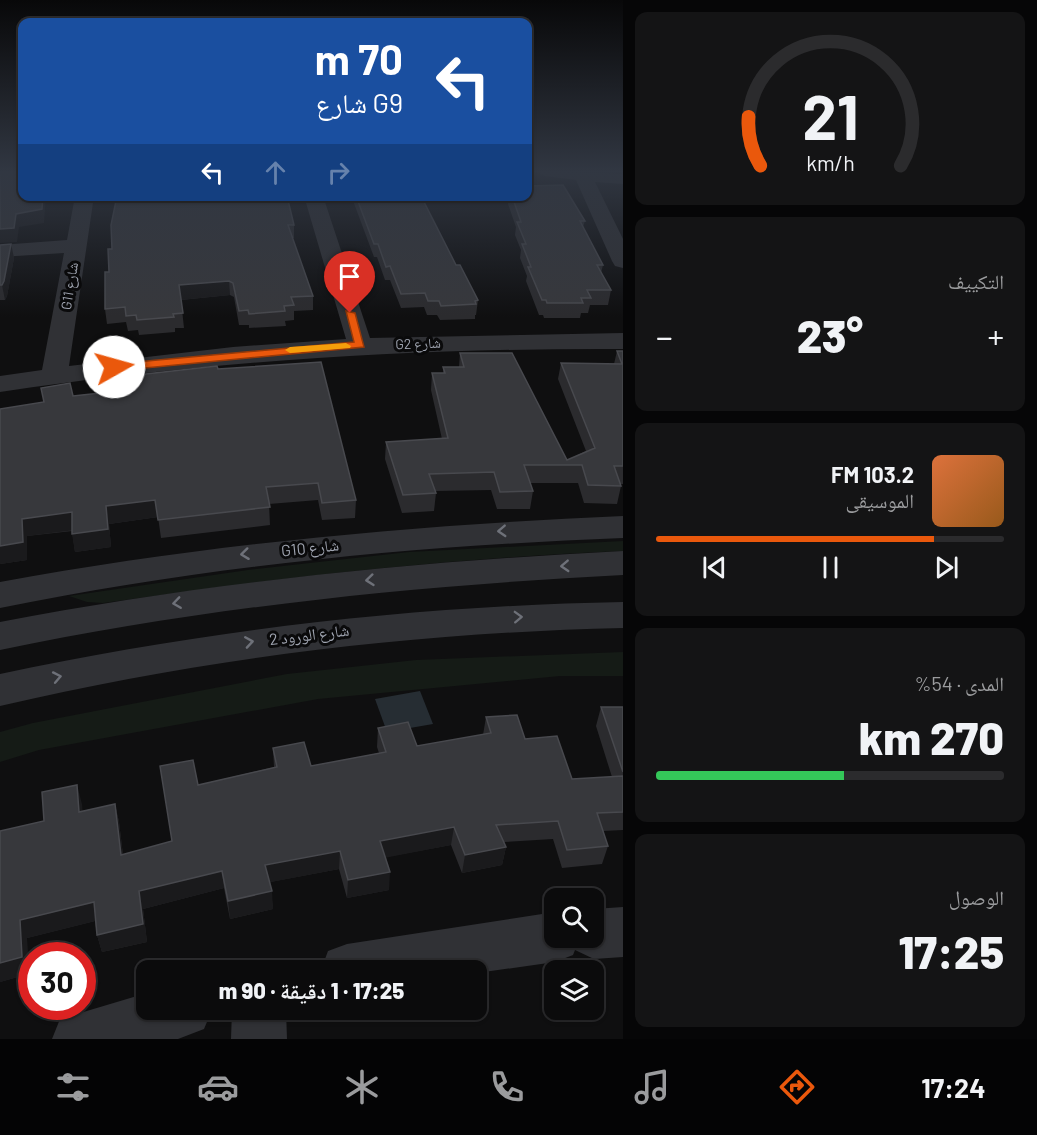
<!DOCTYPE html>
<html lang="ar">
<head>
<meta charset="utf-8">
<style>
	:root { --surface:#0b0b0c; --page:#141415; --text:#f1f3f6; --muted:#9a9b9d; --line:#2b2b2d; --accent:#ea580c }
	body { margin:0; font-family:Barlow,"Noto Naskh Arabic",sans-serif; background:var(--page); color:var(--text); direction:rtl; height:100vh; display:flex; flex-direction:column; font-size:22px; white-space:nowrap }
	* { box-sizing:border-box; margin:0 }
	p { font-size:20px; color:var(--muted) }
	.icon { flex:none; width:33px; height:33px; fill:none; stroke:currentColor; stroke-width:2; stroke-linecap:round; stroke-linejoin:round }
	.map { position:relative; flex:1; overflow:hidden; direction:ltr }
	.details { display:flex; flex-direction:column; gap:12px; padding:12px; background:#060607; width:414px }
	.details>* { flex:none }
	.hud { position:absolute; left:18px; top:18px; width:514px; height:183px; border-radius:12px; box-shadow:0 2px 4px #0004,0 0 0 2px var(--line); direction:rtl; background:#1a4fa0; color:#fff; overflow:hidden }
	.buttons { position:absolute; left:544px; top:888px; display:grid; gap:12px }
	.buttons a { display:grid; place-items:center; width:60px; height:60px; border-radius:12px; background:var(--surface); box-shadow:0 2px 4px #0004,0 0 0 2px var(--line); font-size:30px }
	.speed { position:absolute; left:18px; top:942px; display:flex; gap:12px; font-size:30px; font-weight:700; text-align:center }
	.speed>* { display:grid; place-content:center; width:78px; height:78px; border-radius:50%; background:var(--surface); box-shadow:0 2px 4px #0004,0 0 0 2px var(--line); line-height:1 }
	.speed .limit { border:9px solid #d22; background:#fff; color:#111 }
	.pin { position:absolute; display:grid; place-items:center; width:51px; height:51px; color:#fff; margin:-62px -26px; border-radius:50% 50% 50% 0; rotate:-45deg; box-shadow:0 0 6px #0007 }
	.pin .icon { rotate:45deg }
	.me { position:absolute; width:66px; margin:-33px; rotate:83deg; stroke-linejoin:round; filter:drop-shadow(0 0 4px #0008) }
	.turn { display:flex; align-items:center; gap:21px; height:126px; padding:0 30px; font-size:27px }
	.turn .icon { width:78px; height:78px; stroke-width:2.5 }
	.turn b { display:block; font-size:42px; line-height:51px }
	.lanes { display:flex; align-items:center; height:57px; padding:0 30px; background:#0003; justify-content:center; gap:30px; direction:ltr }
	.lanes .off { opacity:.35 }
	.big { font-size:45px; font-weight:800; line-height:1.1 }
	.details .widget { flex:1; display:flex; flex-direction:column; justify-content:center; gap:9px; min-width:0; padding:0 21px; border-radius:12px; background:var(--page) }
	.details .dial { align-items:center; gap:0 }
	.dial svg { height:156px; overflow:visible; fill:none; stroke:var(--line); stroke-width:7; stroke-linecap:round; text-anchor:middle }
	.dial text { fill:var(--text); stroke:none }
	.song { display:flex; align-items:center; gap:18px }
	.cover { width:72px; height:72px; border-radius:9px; background:linear-gradient(135deg,hsl(20 70% 55%),hsl(30 70% 35%)) }
	.played { height:6px; border-radius:3px; background:linear-gradient(90deg,var(--accent) 80%,var(--line) 80%) }
	.keys { display:flex; justify-content:space-around; direction:ltr }
	.heat { display:flex; justify-content:space-between; align-items:center; font-size:33px; direction:ltr }
	.charge { height:9px; border-radius:4px; background:linear-gradient(90deg,#34c759 54%,var(--line) 0) }
	.trip { position:absolute; left:136px; top:960px; width:351px; height:60px; border-radius:12px; background:var(--surface); box-shadow:0 2px 4px #0004,0 0 0 2px var(--line); font-weight:800; line-height:60px; text-align:center; direction:rtl }
	.dock { display:flex; height:96px; justify-content:space-around; align-items:center; background:#040405; color:var(--muted) }
	.dock .icon { width:42px; height:42px }
	.dock .current { color:var(--accent) }
	.dock b { font-size:27px; color:var(--text) }
	main { display:flex; flex:1; min-height:0 }
	.map>svg:first-child { display:block }
	.green { fill:#151b16 }
	.water { fill:#262d33 }
	.lines { fill:none; stroke-linecap:round; stroke-linejoin:round }
	.minor { fill:#303135; fill-rule:evenodd }
	.wall { fill:#2b2b2e }
	.shaded-wall { fill:#1a1a1c }
	.building { fill:#37383c; stroke:#48494e; stroke-width:1.5 }
	.oneway { stroke:#6e7179 }
	.route { fill:#ea580c; stroke:#983908; stroke-width:1.5 }
	.slow { fill:#f59e0b }
	.labels { text-anchor:middle; dominant-baseline:central; stroke-width:6; stroke-linejoin:round; paint-order:stroke }
	.far-street-label { font-size:14px; fill:#a0a5b1; stroke:#0a0a0b }
	.street-label { font-size:16px; fill:#a0a5b1; stroke:#0a0a0b }
</style>
</head>
<body>
<main>
<section class="details">
<div class="widget dial"><svg viewBox="0 0 100 80">
<path d="M14 69A42 42 0 1 1 86 69"/>
<path d="M14 69A42 42 0 0 1 8 44" stroke="#ea580c"/>
<text x="50" y="56" font-size="32" font-weight="700">21</text>
<text x="50" y="72" font-size="11">km/h</text>
</svg></div>
<div class="widget"><p>التكييف</p>
<div class="heat"><a>−</a><b class="big">23°</b><a>+</a></div>
</div>
<div class="widget">
<div class="song"><i class="cover"></i><div><b>103.2 FM</b><p>الموسيقى</p></div></div>
<div class="played"></div>
<div class="keys"><svg class="icon" aria-label="previous" viewBox="0 0 24 24"><path d="M18 5L8 12l10 7zM5 5v14"/></svg><svg class="icon" aria-label="pause" viewBox="0 0 24 24"><path d="M8 5v14M16 5v14"/></svg><svg class="icon" aria-label="next" viewBox="0 0 24 24"><path d="M6 5l10 7-10 7zM19 5v14"/></svg></div>
</div>
<div class="widget"><p>المدى · 54%</p><b class="big">270 km</b><div class="charge"></div></div>
<div class="widget"><p>الوصول</p><b class="big">17:25</b></div>
</section>
<div class="map">
<svg width="623" height="1039" viewBox="0 0 623 1039">
	<rect width="100%" height="100%" fill="#0f0f10"/>
	<!-- green -->
	<path class="green" d="M623 541V551C448 558 276 578 103 603L87 602 69 596 248 570 409 552Z
		M623 652V676H560L318 699 39 750 0 762V732L33 723 287 674 416 660Z"/>
	<!-- water -->
	<path class="water" d="M420 691 433 724 387 732 375 699Z"/>
	<g class="lines">
		<!-- minor -->
		<path class="minor" d="M536 171 623 174V184L595 182 623 239V268L615 266 612 261 576 180 545 176Z
			M75 196H94L69 366 233 347 346 339 304 196H323L370 338 623 333V349C414 348 207 361 0 392V376L42 370 64 253 0 257V245L67 240Z
			M623 516V538C413 546 206 566 0 608V582C206 544 413 525 623 516Z
			M623 551V575C413 586 206 607 0 650V622C206 582 413 562 623 551Z
			M623 602V628C409 633 209 658 0 706V674C208 630 411 606 623 602Z
			M623 907V957L594 959 575 950 573 955 555 962 477 973V970H321L328 951 347 944 555 912V938H594V909Z
			M147 993V1010H212L204 1029 178 1039H52L60 1019Z
			M232 1010H286L287 1039H231Z"/>
	</g>
	<!-- wall -->
	<path class="wall" d="M348 196H421L456 265 478 300 476 315H475V319L440 320 437 315H427L424 307 401 308 390 280H385L377 257H374L352 198H349Z
		M509 196H528L585 221 583 227 603 265 601 273 611 290 608 305H590L588 313H581L580 318H544L543 315H539L526 281 527 276 520 258 521 250 515 235 516 227 508 204Z
		M294 225V238H292L313 296V310L294 311V320L285 321 286 326 249 328V325H239L234 297 230 295 181 300 184 328H175V332L139 335 138 330 128 331 126 322 107 324 105 309 109 272 108 249Z
		M11 244 14 258 7 296 5 300H0V245Z
		M617 351H623V484H620L621 486 617 504 584 503 578 483H530L533 491 530 509H497L491 490 435 491 436 493 434 511 402 513 385 459 386 442 442 439 431 390 432 373H443V367H459L460 353 567 460 586 451 558 379 561 363 614 364Z
		M218 369 356 500 355 518 322 520 318 500 269 504 270 525 161 538 158 517 109 524 111 547 75 552 72 531 27 536V560L0 564 44 402 73 396 119 391Z
		M601 707H623V830L603 831 608 846 602 864 562 868 553 839 504 842 506 847 502 865 462 873 451 845 386 857 389 890 347 898 339 869 270 882 273 909 230 919 224 888 143 909 147 942 102 952 97 935 95 921 27 938 28 974 0 982 44 821 82 804V811L115 804 119 822 123 855 172 841 198 785 274 767 273 748 311 766 379 753 377 747 378 728 417 746 483 735 486 717 525 739 572 779 612 777 596 726Z"/>
	<!-- shaded-wall -->
	<path class="shaded-wall" d="M43 196H46L44 223 19 227 17 242 0 243V229L16 214Z
		M11 244 14 258 7 296 5 300 2 285Z
		M229 281 230 295 180 300 179 285Z
		M155 500 158 517 109 524 111 547 75 552 72 534 106 506Z
		M72 512 75 530 27 536V560L0 564V546L22 519Z
		M77 785 82 804 84 830 79 812Z
		M115 804 119 822 125 873 121 855Z
		M454 827 451 845 379 859 380 841Z
		M506 847 502 865 462 873 465 855Z
		M340 851 339 869 266 883 265 865Z
		M222 871 224 888 143 909 147 942 102 952 97 935 139 891Z
		M390 872 389 890 347 898 348 880Z
		M272 891 273 909 230 919 228 901Z
		M94 902 99 920 27 938 28 974 0 982V963L20 920Z"/>
	<!-- building -->
	<path class="building" d="M0 171H22V196H43L42 209 16 214 14 228 0 229Z
		M563 185 585 221H580L603 265H597L611 290H587L591 298H581L583 303H547L546 300H542L528 267H531L522 244H526L517 222H521L512 196H528V186Z
		M117 196H287L294 225H288L313 296 291 297 294 305 284 306 285 311 249 314 248 310 239 311 233 283 229 281 179 285 183 313 173 314 174 317 137 320 136 315 126 316 125 307 105 309V272H109L108 249H112L111 225Z
		M356 196H421L456 265H460L478 300 475 301 476 304 441 306 439 301H428L425 293 401 294 390 266 386 267 378 244H374Z
		M11 244 4 281 2 285H0V245Z
		M617 351H623V466H614L621 486 588 485 582 465H524L533 491 500 492 494 472 429 474 436 493 403 495 386 442 448 438 432 373H445L443 367H464L460 353H512L567 460 595 448 561 363 622 364Z
		M321 362 356 500 322 503 318 483 266 487 270 507 158 520 155 500 106 506 108 529 72 534V512L22 519 23 542 0 546V409L44 402 41 388 70 383 73 396 119 391V377L217 366 218 369Z
		M601 707H623V772Z
		M517 715 525 739 557 736 572 779 623 776V812L597 813 608 846 567 850 558 821 496 825 506 847 465 855 454 827 380 841 390 872 348 880 340 851 265 865 272 891 228 901 222 871 139 891 143 924 97 935 94 902 20 920 22 957 0 963V831L44 821 42 792 77 785 79 812 115 804 121 855 172 841 160 766 193 760 198 785 277 767 273 748 304 742 311 766 386 752 378 728 408 722 417 746 491 733 486 717Z"/>
	<!-- one-way arrows -->
	<defs><path id="oneway-chevron" d="M-2-3.5L2.5 0L-2 3.5" fill="none" stroke-width="1.6" stroke-linecap="round" stroke-linejoin="round" transform="scale(1.5)"/></defs>
	<g class="oneway">
		<use href="#oneway-chevron" transform="translate(502 531) rotate(177)"/>
		<use href="#oneway-chevron" transform="translate(245 554) rotate(173)"/>
		<use href="#oneway-chevron" transform="translate(565 566) rotate(177)"/>
		<use href="#oneway-chevron" transform="translate(370 580) rotate(174)"/>
		<use href="#oneway-chevron" transform="translate(177 603) rotate(172)"/>
		<use href="#oneway-chevron" transform="translate(518 617) rotate(-2)"/>
		<use href="#oneway-chevron" transform="translate(249 642) rotate(-9)"/>
		<use href="#oneway-chevron" transform="translate(57 677) rotate(-11)"/>
	</g>
	<!-- sky -->
	<linearGradient id="sky" x2="0" y2="1"><stop stop-color="#080809"/><stop offset="0.54" stop-color="#313742"/><stop offset="1" stop-color="#313742" stop-opacity="0"/></linearGradient>
	<rect width="623" height="317" fill="url(#sky)"/>
	<!-- route -->
	<path class="route" d="M346 311 355 313 364 347 114 371 109 367 114 364 354 342Z"/>
	<!-- slow -->
	<path class="slow" d="M346 343 351 346 350 348 290 353 285 350 290 347Z"/>
	<g class="labels">
		<!-- far-street labels -->
		<g class="far-street-label">
			<text transform="translate(69 286) rotate(-81)">G11 شارع</text>
			<text transform="translate(418 343) rotate(-2)">G2 شارع</text>
		</g>
		<!-- street labels -->
		<g class="street-label">
			<text transform="translate(310 547) rotate(-6)">G10 شارع</text>
			<text transform="translate(309 634) rotate(-7)">شارع الورود 2</text>
		</g>
	</g>
</svg>
<div class="buttons">
<a><svg class="icon" aria-label="search" viewBox="0 0 24 24"><circle cx="10" cy="10" r="6"/><path d="M15 15l6 6"/></svg></a>
<a><svg class="icon" aria-label="layers" viewBox="0 0 24 24"><path d="M12 4l9 5-9 5-9-5zM3 14l9 5 9-5"/></svg></a>
</div>
<div class="speed"><div class="limit">30</div></div>
<div class="pin" style="left:350px;top:313px;background:#d93025"><svg class="icon" aria-label="arrive" viewBox="0 0 24 24"><path d="M6 21V4h12l-3 4 3 4H6"/></svg></div>
<svg class="me" style="left:114px;top:367px" viewBox="-20 -20 40 40"><circle r="19" fill="#fff"/><path d="M0-13L10 11 0 6-10 11z" fill="#ea580c"/></svg>
<div class="trip">17:25 · 1 دقيقة · 90 m</div>
<div class="hud">
<div class="turn"><svg class="icon" aria-label="left" viewBox="0 0 24 24"><path d="M17 20v-9H6M10 6l-5 5 5 5"/></svg><div><b>70 m</b>G9 شارع</div></div>
<div class="lanes"><svg class="icon" aria-label="left" viewBox="0 0 24 24"><path d="M17 20v-9H6M10 6l-5 5 5 5"/></svg><svg class="icon off" aria-label="ahead" viewBox="0 0 24 24"><path d="M12 20V5M6 11l6-6 6 6"/></svg><svg class="icon off" aria-label="right" viewBox="0 0 24 24"><path d="M7 20v-9h11M14 6l5 5-5 5"/></svg></div>
</div>
</div>
</main>
<nav class="dock">
<b>17:24</b>
<svg class="icon current" aria-label="directions" viewBox="0 0 24 24"><path d="M12 3l9 9-9 9-9-9zM9 14v-3h6M13 9l2 2-2 2"/></svg>
<svg class="icon" aria-label="music" viewBox="0 0 24 24"><path d="M9 18V5l10-2v13"/><circle cx="6" cy="18" r="3"/><circle cx="16" cy="16" r="3"/></svg>
<svg class="icon" aria-label="phone" viewBox="0 0 24 24"><path d="M5 4h4l2 5-3 2q2 4 5 5l2-3 5 2v4C11 20 4 13 5 4z"/></svg>
<svg class="icon" aria-label="climate" viewBox="0 0 24 24"><path d="M12 3v18M4 7l16 10M4 17L20 7"/></svg>
<svg class="icon" aria-label="car" viewBox="0 0 24 24"><path d="M5 17H2v-5l4-1 3-4h7l3 4 3 1v5h-3M9 17h6M6 11h13"/><circle cx="7" cy="17" r="2"/><circle cx="17" cy="17" r="2"/></svg>
<svg class="icon" aria-label="filters" viewBox="0 0 24 24"><path d="M4 7h16M4 17h16"/><circle cx="9" cy="7" r="2"/><circle cx="15" cy="17" r="2"/></svg>
</nav>
</body>
</html>
